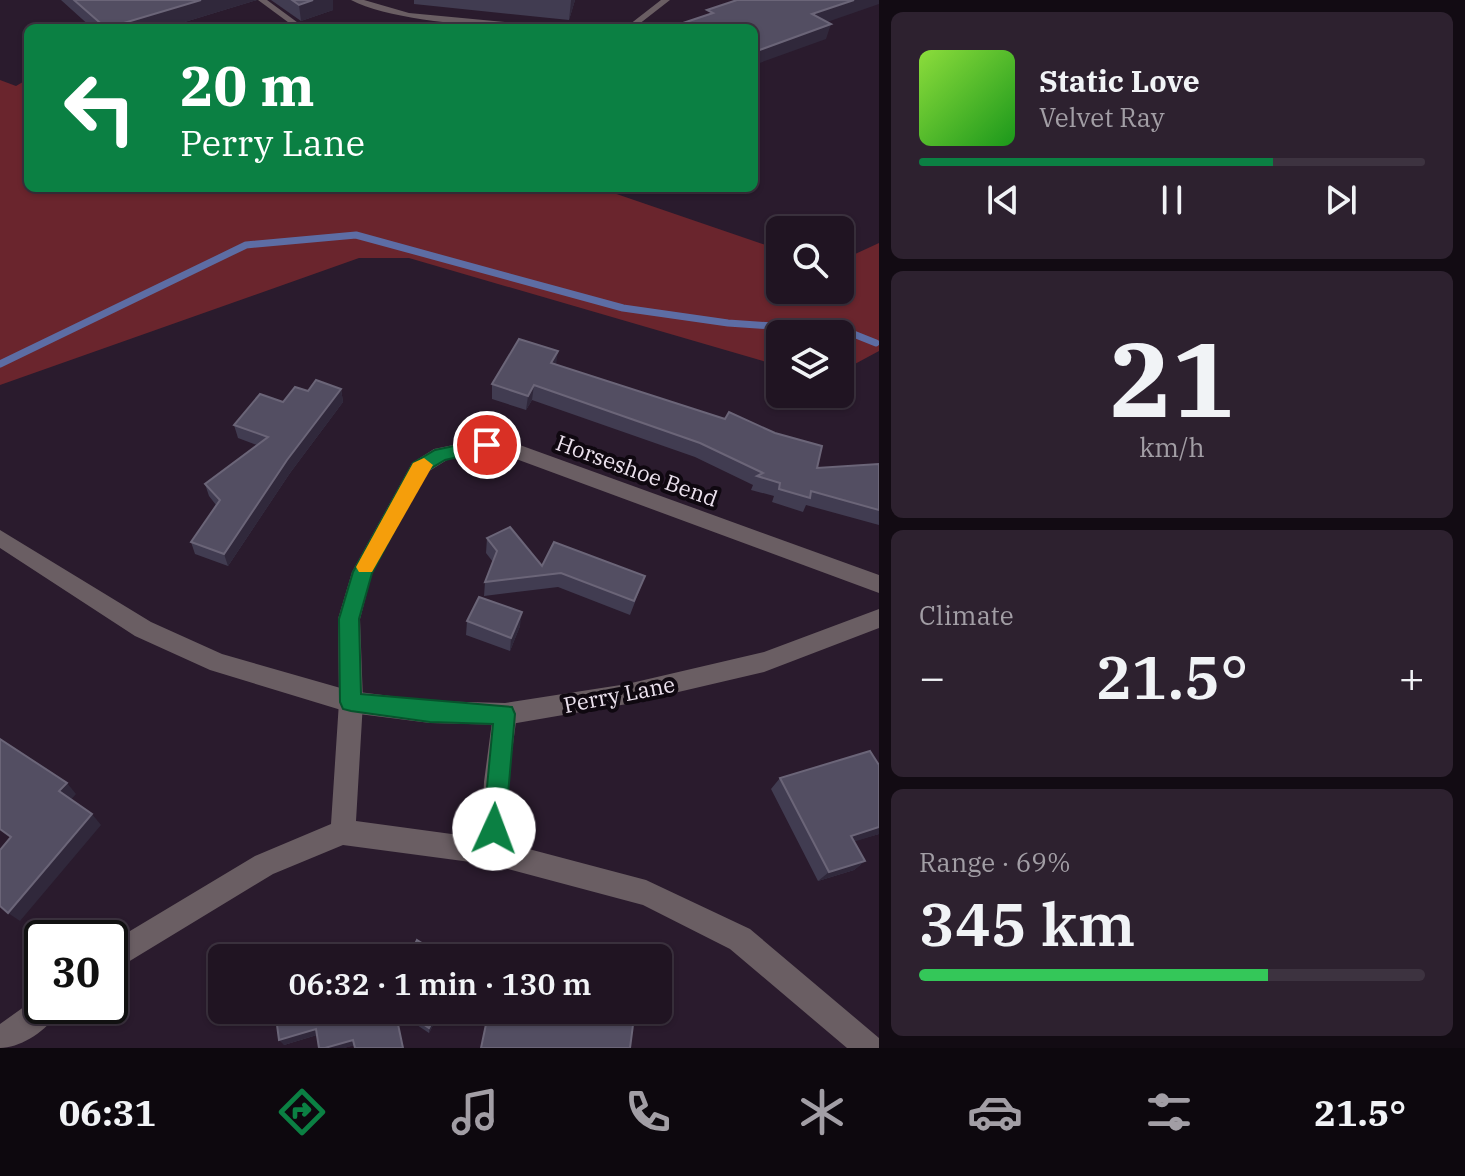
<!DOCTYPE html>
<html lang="en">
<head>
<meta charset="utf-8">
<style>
	:root { --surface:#201422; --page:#2d212f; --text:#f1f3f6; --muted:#a29ea5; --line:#3d3340; --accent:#0b8043 }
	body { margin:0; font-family:"IBM Plex Serif",serif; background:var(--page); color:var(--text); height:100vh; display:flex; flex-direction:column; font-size:30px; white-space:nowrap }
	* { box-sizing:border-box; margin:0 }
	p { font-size:26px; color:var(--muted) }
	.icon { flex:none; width:44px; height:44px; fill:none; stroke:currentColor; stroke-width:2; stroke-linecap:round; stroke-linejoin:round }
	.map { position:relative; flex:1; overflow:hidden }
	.side { display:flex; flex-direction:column; gap:12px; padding:12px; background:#120b13; width:586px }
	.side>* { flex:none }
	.guide { position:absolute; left:24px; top:24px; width:734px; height:168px; border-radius:12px; box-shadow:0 2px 6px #0004,0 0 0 2px var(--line); background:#0b8043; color:#fff; overflow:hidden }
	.tools { position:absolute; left:766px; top:216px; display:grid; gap:16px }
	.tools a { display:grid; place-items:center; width:88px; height:88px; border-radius:12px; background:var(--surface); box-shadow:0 2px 6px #0004,0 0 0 2px var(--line); font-size:40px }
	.speed { position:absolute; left:24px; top:920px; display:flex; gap:16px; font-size:40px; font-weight:700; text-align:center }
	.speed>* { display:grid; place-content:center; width:104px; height:104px; border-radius:50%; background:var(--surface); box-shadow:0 2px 6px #0004,0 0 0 2px var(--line); line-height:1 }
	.speed .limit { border:4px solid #111; border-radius:12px; background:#fff; color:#111 }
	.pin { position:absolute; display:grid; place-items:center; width:68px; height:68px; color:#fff; margin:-34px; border:4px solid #fff; border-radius:50%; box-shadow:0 2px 8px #0007 }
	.me { position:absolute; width:88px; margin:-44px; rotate:2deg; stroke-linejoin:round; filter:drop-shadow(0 0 6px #0008) }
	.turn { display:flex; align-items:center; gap:28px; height:168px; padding:0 24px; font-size:36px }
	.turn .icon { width:104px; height:104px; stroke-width:2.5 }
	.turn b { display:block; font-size:56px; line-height:68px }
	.big { font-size:60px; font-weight:600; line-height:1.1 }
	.side .card { flex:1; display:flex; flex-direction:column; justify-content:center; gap:12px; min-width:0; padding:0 28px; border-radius:12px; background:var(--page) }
	.side .dial { align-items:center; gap:0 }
	.dial b { font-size:104px; line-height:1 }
	.song { display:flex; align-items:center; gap:24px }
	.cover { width:96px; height:96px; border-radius:12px; background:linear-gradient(135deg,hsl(90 70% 55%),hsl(120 70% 35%)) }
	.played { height:8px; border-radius:4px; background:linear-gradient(90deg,var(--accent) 70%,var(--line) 70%) }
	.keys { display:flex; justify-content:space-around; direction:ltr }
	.heat { display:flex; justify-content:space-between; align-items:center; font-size:44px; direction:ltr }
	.charge { height:12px; border-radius:6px; background:linear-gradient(90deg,#34c759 69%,var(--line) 0) }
	.trip { position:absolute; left:208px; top:944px; width:464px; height:80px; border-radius:12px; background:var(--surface); box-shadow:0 2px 6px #0004,0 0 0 2px var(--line); font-weight:600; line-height:80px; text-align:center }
	.dock { display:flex; height:128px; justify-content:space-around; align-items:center; background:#0d080e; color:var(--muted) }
	.dock .icon { width:56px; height:56px }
	.dock .selected { color:var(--accent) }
	.dock b { font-size:36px; color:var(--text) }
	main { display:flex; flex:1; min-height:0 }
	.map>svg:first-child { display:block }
	.green { fill:#6a252d }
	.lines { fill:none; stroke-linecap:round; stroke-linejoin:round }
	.stream { stroke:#5d6da4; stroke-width:7 }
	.service { fill:#6a5e63; fill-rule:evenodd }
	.minor { fill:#6a5e63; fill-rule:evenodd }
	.tertiary { fill:#6a5e63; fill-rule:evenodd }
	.wall { fill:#413c51 }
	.shaded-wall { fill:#30283b }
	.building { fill:#534e62; stroke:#6b6578; stroke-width:2 }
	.route { fill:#0b8043; stroke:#07532c; stroke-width:2 }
	.slow { fill:#f59e0b }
	.labels { text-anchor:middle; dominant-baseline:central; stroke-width:8; stroke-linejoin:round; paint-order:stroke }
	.street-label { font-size:22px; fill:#ece2ee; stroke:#0f0810 }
</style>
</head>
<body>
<main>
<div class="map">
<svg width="879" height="1048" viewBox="0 0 879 1048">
	<rect width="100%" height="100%" fill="#2a1b2d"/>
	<!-- green -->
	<path class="green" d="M28 79V188H599L780 250V290H840V261L879 243V351L840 372V334H780V366L409 258H359L0 385V80L16 86Z"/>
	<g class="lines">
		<!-- stream -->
		<path class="stream" d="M0 364 246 245 356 235 623 308 728 323 846 331 876 343"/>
		<!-- service -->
		<path class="service" d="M258 0H267L305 28H296Z
			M351 0H364L409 13 547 26 551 28C500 28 395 23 351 0Z
			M661 0H670L634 28H625Z"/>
		<!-- minor -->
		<path class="minor" d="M487 438 517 444 879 575V593L508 456 487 452 464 455 447 460 426 473 372 573 360 619 363 702 356 821 481 838 484 782 493 714 497 706 505 703 513 706 517 714 508 782 506 843 646 880 750 929 879 1038V1048H847L730 949 643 905 493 865 343 845 273 874 110 973V943L255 856 331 824 339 702 338 619 352 572 412 463 434 449Z
			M42 994V1006H61C53 1027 22 1048 0 1048V1024Z"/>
		<!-- tertiary -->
		<path class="tertiary" d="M0 530 151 622 222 654 351 691 430 701 505 703 627 684 764 652 879 609V628L764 672 627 704 505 725 430 723 351 713 210 670 135 636 0 548Z"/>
	</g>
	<!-- wall -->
	<path class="wall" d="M61 0H257L165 28H92Z
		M271 0H333V10L301 21Z
		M414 0H575L569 20 414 4Z
		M556 364 817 468 879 464V525L806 505 803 512 772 502 774 496 751 490 753 485 695 457 532 400 526 410 492 399V384Z
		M341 389 343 402 290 473 228 566 195 554 191 542 216 505 209 496 205 484 257 445 238 438 234 425 308 391Z
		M487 538 542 566 645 576 630 615 558 587 484 596 485 582 493 562 486 553Z
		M467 621 520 626 510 651 466 635Z
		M879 765V834L854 841 865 861 854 870 818 881 771 789 780 778Z
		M275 1010H441L429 1033 396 1011 354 1045 344 1048H319L317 1035 284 1045Z"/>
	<!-- shaded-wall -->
	<path class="shaded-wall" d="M201 0H257L165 28H107Z
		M313 0H333V10L301 21 299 5Z
		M571 0H575L569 20 571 1Z
		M854 0H879V4L807 29 812 14Z
		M831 24 826 39 754 65V52Z
		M558 351 556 365 551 363Z
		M534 385 532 400 526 410 528 396Z
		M341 389 343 402 290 473 228 566 224 554 287 460Z
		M522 612 520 626 510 651 511 638Z
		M67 783 76 794 69 802 59 791Z
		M92 814 101 825 20 921 8 913Z
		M879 827V834L840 846 851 836Z
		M865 861 854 870 818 881 829 872Z
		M438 1010H441L429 1033V1028Z
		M316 1029 320 1034 284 1045 279 1040Z
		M353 1040 356 1045 344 1048H325Z"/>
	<!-- building -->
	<path class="building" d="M74 0H201L107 28H106Z
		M292 0H313L299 5Z
		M737 0H854L812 14 831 24 754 52V28H668L713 13 707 10Z
		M519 339 558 351 551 363 725 419 729 412 775 433 822 446 817 468 879 464V510L811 491 810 498 779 489 780 483 757 476 763 473 700 443 534 385 528 396 492 384Z
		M316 380 341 389 287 460 224 554 191 542 220 500 205 484 268 437 234 425 260 394 283 402 295 387 308 391Z
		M510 527 542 566 554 542 645 576 634 601 561 573 485 582 497 551 487 538Z
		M479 597 522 612 511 638 467 621Z
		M0 739 67 783 59 791 92 814 8 913 0 906V850L11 837 0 829Z
		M870 751 879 765V827L851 836 865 861 829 872 780 778Z
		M417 940 446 958H408Z
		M382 949 384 958H351Z
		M275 1010H395L403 1048H355L353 1040 325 1048H319L316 1029 279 1040Z
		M402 1010H438L429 1028Z
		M489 1010H584L633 1025 630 1048H481Z"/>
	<!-- route -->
	<path class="route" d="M487 439 495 445 493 449 445 460 425 472 372 573 359 619 361 694 512 707 515 714 505 829 502 837 494 840 486 837 483 829 493 724 430 722 351 711 343 709 340 702 339 619 353 572 413 463 435 450Z"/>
	<!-- slow -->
	<path class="slow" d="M424 458 433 465 372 572H359L356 567 413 463Z"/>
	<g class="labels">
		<!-- street labels -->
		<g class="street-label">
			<text transform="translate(637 470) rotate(20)">Horseshoe Bend</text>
			<text transform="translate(619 694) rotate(-11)">Perry Lane</text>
		</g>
	</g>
</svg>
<div class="tools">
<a><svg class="icon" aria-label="search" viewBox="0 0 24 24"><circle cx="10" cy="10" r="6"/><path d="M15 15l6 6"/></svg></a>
<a><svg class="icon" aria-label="layers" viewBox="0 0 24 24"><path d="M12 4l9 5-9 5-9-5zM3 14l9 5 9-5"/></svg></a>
</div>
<div class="speed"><div class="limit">30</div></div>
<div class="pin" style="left:487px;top:445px;background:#d93025"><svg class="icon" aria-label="arrive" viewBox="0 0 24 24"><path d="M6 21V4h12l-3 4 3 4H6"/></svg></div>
<svg class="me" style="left:494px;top:829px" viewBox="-20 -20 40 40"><circle r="19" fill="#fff"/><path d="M0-13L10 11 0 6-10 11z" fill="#0b8043"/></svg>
<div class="trip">06:32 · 1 min · 130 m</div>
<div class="guide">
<div class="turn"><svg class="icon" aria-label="left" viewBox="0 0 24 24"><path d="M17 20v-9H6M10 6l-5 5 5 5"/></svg><div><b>20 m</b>Perry Lane</div></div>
</div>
</div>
<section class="side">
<div class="card">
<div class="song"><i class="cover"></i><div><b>Static Love</b><p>Velvet Ray</p></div></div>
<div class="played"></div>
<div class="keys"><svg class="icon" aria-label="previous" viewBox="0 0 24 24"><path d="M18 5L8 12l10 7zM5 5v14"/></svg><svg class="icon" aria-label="pause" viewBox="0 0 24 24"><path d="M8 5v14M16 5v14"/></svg><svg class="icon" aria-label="next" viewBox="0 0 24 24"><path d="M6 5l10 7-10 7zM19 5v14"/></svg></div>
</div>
<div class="card dial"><b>21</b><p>km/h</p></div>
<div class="card"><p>Climate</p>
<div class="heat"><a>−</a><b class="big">21.5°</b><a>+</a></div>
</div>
<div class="card"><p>Range · 69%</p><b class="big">345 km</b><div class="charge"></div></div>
</section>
</main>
<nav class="dock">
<b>06:31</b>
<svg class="icon selected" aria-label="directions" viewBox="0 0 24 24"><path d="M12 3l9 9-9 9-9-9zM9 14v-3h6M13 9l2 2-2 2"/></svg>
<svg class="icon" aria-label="music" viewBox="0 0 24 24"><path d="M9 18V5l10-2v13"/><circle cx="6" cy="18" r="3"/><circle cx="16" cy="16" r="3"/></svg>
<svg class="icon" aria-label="phone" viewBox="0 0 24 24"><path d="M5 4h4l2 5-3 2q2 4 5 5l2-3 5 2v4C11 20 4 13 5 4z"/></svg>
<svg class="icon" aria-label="climate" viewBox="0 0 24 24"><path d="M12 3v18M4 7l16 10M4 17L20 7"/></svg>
<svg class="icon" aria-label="car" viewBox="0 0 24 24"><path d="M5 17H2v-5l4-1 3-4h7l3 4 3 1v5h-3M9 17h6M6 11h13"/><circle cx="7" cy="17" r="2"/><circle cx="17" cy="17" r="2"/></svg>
<svg class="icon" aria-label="filters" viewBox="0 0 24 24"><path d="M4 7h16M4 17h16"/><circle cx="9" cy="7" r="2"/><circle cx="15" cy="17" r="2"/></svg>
<b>21.5°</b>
</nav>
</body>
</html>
